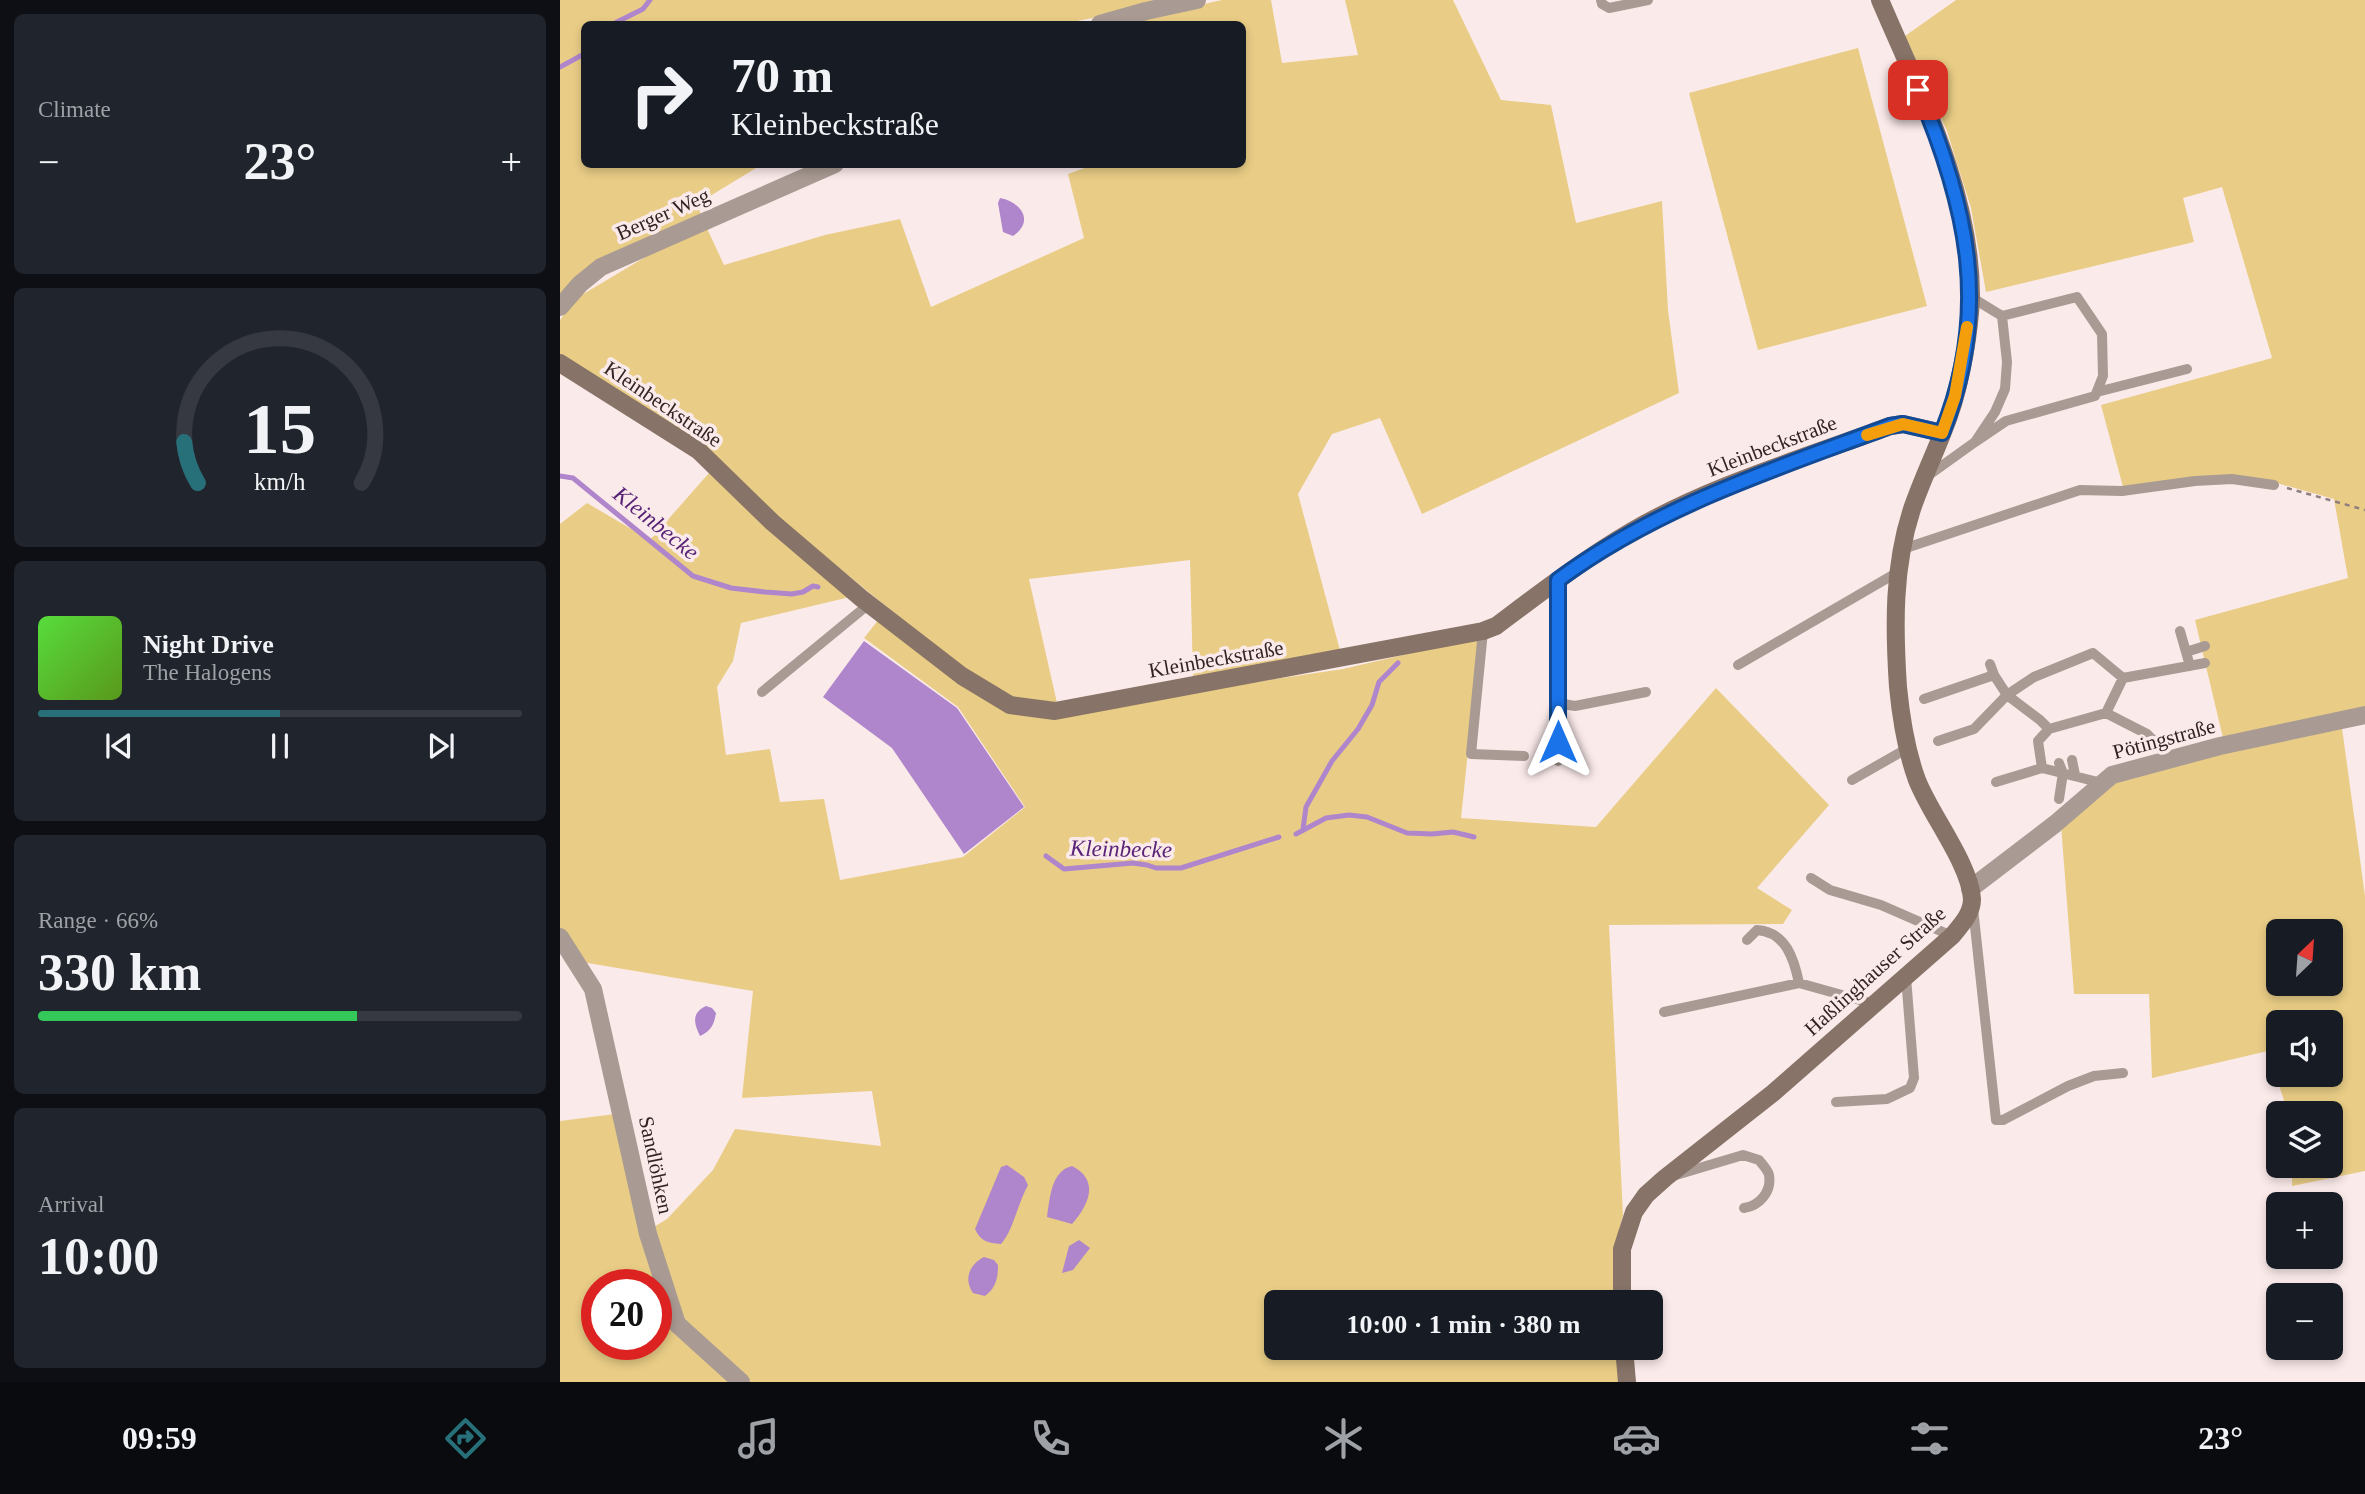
<!DOCTYPE html>
<html lang="en">
<head>
<meta charset="utf-8">
<style>
	:root { --surface:#171b24; --page:#20242c; --text:#f1f3f6; --muted:#9ea1a6; --line:#363941; --accent:#27707a }
	body { margin:0; font-family:"Times New Roman",serif; background:var(--page); color:var(--text); height:100vh; display:flex; flex-direction:column; font-size:26px; white-space:nowrap }
	* { box-sizing:border-box; margin:0 }
	p { font-size:23px; color:var(--muted) }
	.icon { flex:none; width:38px; height:38px; fill:none; stroke:currentColor; stroke-width:2; stroke-linecap:round; stroke-linejoin:round }
	.map { position:relative; flex:1; overflow:hidden }
	.panel { display:flex; flex-direction:column; gap:14px; padding:14px; background:#0d0f14; width:560px }
	.panel>* { flex:none }
	.banner { position:absolute; left:21px; top:21px; width:665px; height:147px; border-radius:10px; box-shadow:0 4px 10px #0003; background:#171b24; color:var(--text); overflow:hidden }
	.needle { width:46px; rotate:25deg }
	.fabs { position:absolute; left:1706px; top:919px; display:grid; gap:14px }
	.fabs a { display:grid; place-items:center; width:77px; height:77px; border-radius:10px; background:var(--surface); box-shadow:0 4px 10px #0003; font-size:35px }
	.speed { position:absolute; left:21px; top:1269px; display:flex; gap:14px; font-size:35px; font-weight:700; text-align:center }
	.speed>* { display:grid; place-content:center; width:91px; height:91px; border-radius:50%; background:var(--surface); box-shadow:0 4px 10px #0003; line-height:1 }
	.speed .limit { border:10px solid #d22; background:#fff; color:#111 }
	.pin { position:absolute; display:grid; place-items:center; width:60px; height:60px; color:#fff; margin:-30px; border-radius:14px; box-shadow:0 4px 10px #0006 }
	.me { position:absolute; width:77px; margin:-38px; rotate:0deg; stroke-linejoin:round; filter:drop-shadow(0 0 5px #0008) }
	.turn { display:flex; align-items:center; gap:24px; height:147px; padding:0 35px; font-size:32px }
	.turn .icon { width:91px; height:91px; stroke-width:2.5 }
	.turn b { display:block; font-size:49px; line-height:60px }
	.big { font-size:52px; font-weight:600; line-height:1.1 }
	.panel .tile { flex:1; display:flex; flex-direction:column; justify-content:center; gap:10px; min-width:0; padding:0 24px; border-radius:10px; background:var(--page) }
	.panel .dial { align-items:center; gap:0 }
	.dial svg { height:182px; overflow:visible; fill:none; stroke:var(--line); stroke-width:7; stroke-linecap:round; text-anchor:middle }
	.dial text { fill:var(--text); stroke:none }
	.song { display:flex; align-items:center; gap:21px }
	.cover { width:84px; height:84px; border-radius:10px; background:linear-gradient(135deg,hsl(110 70% 55%),hsl(90 70% 35%)) }
	.played { height:7px; border-radius:4px; background:linear-gradient(90deg,var(--accent) 50%,var(--line) 50%) }
	.keys { display:flex; justify-content:space-around; direction:ltr }
	.heat { display:flex; justify-content:space-between; align-items:center; font-size:38px; direction:ltr }
	.charge { height:10px; border-radius:5px; background:linear-gradient(90deg,#34c759 66%,var(--line) 0) }
	.trip { position:absolute; left:704px; top:1290px; width:399px; height:70px; border-radius:10px; background:var(--surface); box-shadow:0 4px 10px #0003; font-weight:600; line-height:70px; text-align:center }
	.dock { display:flex; height:112px; justify-content:space-around; align-items:center; background:#090b0e; color:var(--muted) }
	.dock .icon { width:49px; height:49px }
	.dock .selected { color:var(--accent) }
	.dock b { font-size:32px; color:var(--text) }
	main { display:flex; flex:1; min-height:0 }
	.map>svg:first-child { display:block }
	.green { fill:#e9cd86; fill-rule:evenodd }
	.water { fill:#af85cb }
	.lines { fill:none; stroke-linecap:round; stroke-linejoin:round }
	.stream { stroke:#af85cb; stroke-width:5 }
	.path { stroke:#8f7f7f; stroke-width:2.5; stroke-dasharray:5 5; stroke-linecap:butt }
	.lane { stroke:#a99b93; stroke-width:10 }
	.street { stroke:#a99b93; stroke-width:18 }
	.secondary { stroke:#877367; stroke-width:18 }
	.route-casing { stroke:#114b97; stroke-width:18 }
	.route { stroke:#1a73e8; stroke-width:12 }
	.slow { stroke:#f59e0b; stroke-width:12 }
	.labels { text-anchor:middle; dominant-baseline:central; stroke-width:7; stroke-linejoin:round; paint-order:stroke }
	.street-label { font-size:21px; fill:#332424; stroke:#fbeaea }
	.water-label { font-size:23px; font-style:italic; fill:#592477; stroke:#fbeaea }
</style>
</head>
<body>
<main>
<section class="panel">
<div class="tile"><p>Climate</p>
<div class="heat"><a>−</a><b class="big">23°</b><a>+</a></div>
</div>
<div class="tile dial"><svg viewBox="0 0 100 80">
<path d="M14 69A42 42 0 1 1 86 69"/>
<path d="M14 69A42 42 0 0 1 8 51" stroke="#27707a"/>
<text x="50" y="56" font-size="32" font-weight="700">15</text>
<text x="50" y="72" font-size="11">km/h</text>
</svg></div>
<div class="tile">
<div class="song"><i class="cover"></i><div><b>Night Drive</b><p>The Halogens</p></div></div>
<div class="played"></div>
<div class="keys"><svg class="icon" aria-label="previous" viewBox="0 0 24 24"><path d="M18 5L8 12l10 7zM5 5v14"/></svg><svg class="icon" aria-label="pause" viewBox="0 0 24 24"><path d="M8 5v14M16 5v14"/></svg><svg class="icon" aria-label="next" viewBox="0 0 24 24"><path d="M6 5l10 7-10 7zM19 5v14"/></svg></div>
</div>
<div class="tile"><p>Range · 66%</p><b class="big">330 km</b><div class="charge"></div></div>
<div class="tile"><p>Arrival</p><b class="big">10:00</b></div>
</section>
<div class="map">
<svg width="1805" height="1382" viewBox="0 0 1805 1382">
	<rect width="100%" height="100%" fill="#fbeaea"/>
	<!-- green -->
	<path class="green" d="M0 0H623L502 24H24V164L201 165 137 204 142 217 0 299Z
		M662 0H711L722 63 798 55 785 0H893L941 100 991 105 1016 223 1102 201 1108 310 1119 393 862 514 820 418 772 434 738 494 781 654 633 677 630 560 469 579 497 703 451 700 398 665 214 515 0 357V320L15 299 144 222 164 265 265 235 340 219 371 307 524 238 508 174 533 165 682 164V24H552Z
		M1396 0H1805V709L1663 738 1635 620 1788 578 1774 499 1713 482 1563 487 1541 405 1712 358 1662 187 1623 198 1634 242 1426 292 1411 208 1387 131 1345 36Z
		M1298 48 1367 306 1198 350 1129 93Z
		M149 473 290 597 181 623 173 661 157 687 166 755 210 749 220 802 264 799 280 880 403 857 465 807 398 707 304 638 319 619 450 709 635 691 783 669 920 637 901 818 1036 827 1156 688 1269 805 1197 888 1232 910 1223 924 1049 925 1063 1215C1054 1244 1054 1271 1055 1302H716V1348H1056L1059 1382H0V1121L55 1114 82 1234 107 1219 153 1170 175 1129 321 1146 312 1091 182 1098 193 991 22 962 0 944V524L27 503 90 540ZM37 1284H96V1344H37Z
		M1782 728 1805 896V1171L1732 1186V1166H1771V1113H1728L1708 1051 1592 1078 1589 994H1514L1501 825 1544 789 1567 777 1616 762ZM1718 931H1771V984H1718ZM1718 1022H1771V1074H1718Z"/>
	<!-- water -->
	<path class="water" d="M440 198C461 202 475 221 453 236L443 232 438 203Z
		M304 641 397 708 464 807 404 854 332 748 263 697Z
		M146 1006 152 1008 156 1013C154 1025 151 1031 140 1036 134 1024 131 1013 146 1006Z
		M447 1165 464 1177 468 1185C458 1203 453 1231 441 1244 428 1243 420 1241 415 1229L441 1167Z
		M512 1166C540 1180 529 1205 512 1224L487 1217C490 1198 491 1171 512 1166Z
		M519 1240 530 1248 513 1270 502 1273 509 1246Z
		M424 1257 434 1260 438 1265C438 1278 436 1288 425 1296L413 1293C403 1279 410 1264 424 1257Z"/>
	<g class="lines">
		<!-- stream -->
		<path class="stream" d="M53 24 83 9 90 0
			M0 67 24 54
			M0 476 13 478 133 576 171 588 205 592 232 594 243 592 253 586 258 587
			M743 829 746 807 772 761 798 729 812 705 819 682 838 663
			M736 834 766 818 789 815 807 817 847 833 872 834 893 832 914 837
			M486 856 504 869 573 863 587 865 596 868H621L719 837"/>
		<!-- path -->
		<path class="path" d="M1727 488 1805 510"/>
		<!-- lane -->
		<path class="lane" d="M1041 0 1042 4 1049 8 1088 0
			M1537 392 1627 369
			M1415 442 1446 421 1535 396 1543 376 1542 334 1517 297 1442 316
			M1369 475 1415 442 1435 412 1445 389 1447 362 1442 316 1411 297
			M1343 549 1520 490 1562 491 1635 481 1672 479 1714 485
			M923 631 911 754 964 756
			M1620 631 1630 666
			M1626 652 1645 646
			M1178 665 1338 572
			M1434 675 1447 695 1480 720 1489 729
			M1563 678 1645 663
			M202 692 309 604
			M1364 699 1434 675 1430 664
			M998 703 1015 706 1086 692
			M1378 741 1414 729 1447 695 1474 677 1533 653 1563 678 1546 713
			M1512 760 1515 775
			M998 761V580
			M1499 763 1503 773 1499 799
			M1482 768 1478 741 1489 729 1546 713 1587 734 1612 759
			M1292 780 1348 748
			M1436 782 1482 768 1542 783
			M1251 878 1270 890 1321 905 1392 936
			M1413 908 1436 1120H1443L1508 1086 1534 1076 1563 1073
			M1239 983 1314 1004
			M1104 1012 1239 983C1234 959 1226 932 1197 930L1187 940
			M1276 1102 1327 1099 1350 1088 1354 1078 1346 977
			M1116 1175 1183 1155 1199 1160C1202 1164 1208 1170 1209 1175 1212 1192 1199 1206 1184 1208"/>
		<!-- street -->
		<path class="street" d="M540 24 586 11 637 0
			M0 307 20 284 41 267 275 164
			M1410 889 1495 824 1552 775 1660 746 1805 715
			M0 937 33 989 88 1234 117 1324 181 1382"/>
		<!-- secondary -->
		<path class="secondary" d="M0 363 139 451 212 522 301 598 402 676 450 705 495 711 923 631 936 626C980 593 1024 559 1072 531 1151 485 1245 458 1330 426L1343 424 1382 433
			M1062 1302V1249L1074 1212 1086 1195 1105 1178 1213 1093 1392 936C1401 925 1412 914 1412 899 1410 864 1370 814 1357 780 1346 750 1341 718 1338 687 1334 627 1333 567 1352 509 1363 477 1378 447 1389 416 1401 382 1410 331 1411 296 1411 192 1360 94 1320 0
			M1064 1348 1067 1382"/>
	</g>
	<g class="lines">
		<!-- route casing -->
		<g class="route-casing">
			<path id="route" d="M998 742V580C1098 506 1215 469 1330 426L1343 424 1382 433C1431 311 1408 207 1358 90"/>
		</g>
		<!-- route -->
		<use href="#route" class="route"/>
		<!-- slow -->
		<path class="slow" d="M1307 435 1343 424 1382 433 1395 396 1407 327"/>
	</g>
	<g class="labels">
		<!-- street labels -->
		<g class="street-label">
			<text transform="translate(103 214) rotate(-24)">Berger Weg</text>
			<text transform="translate(103 404) rotate(34)">Kleinbeckstraße</text>
			<text transform="translate(1212 446) rotate(-21)">Kleinbeckstraße</text>
			<text transform="translate(656 659) rotate(-10)">Kleinbeckstraße</text>
			<text transform="translate(1604 739) rotate(-15)">Pötingstraße</text>
			<text transform="translate(1315 971) rotate(-42)">Haßlinghauser Straße</text>
			<text transform="translate(96 1165) rotate(78)">Sandlöhken</text>
		</g>
		<!-- water labels -->
		<g class="water-label">
			<text transform="translate(96 523) rotate(39)">Kleinbecke</text>
			<text transform="translate(561 849) rotate(1)">Kleinbecke</text>
		</g>
	</g>
</svg>
<div class="fabs">
<a><svg class="needle" viewBox="-14 -14 28 28"><path d="M0-13l5 13h-10z" fill="#e53935"/><path d="M0 13l5-13h-10z" fill="#9ea1a6"/></svg></a>
<a><svg class="icon" aria-label="sound" viewBox="0 0 24 24"><path d="M4 9h4l5-4v14l-5-4H4zM17 9q2 3 0 6"/></svg></a>
<a><svg class="icon" aria-label="layers" viewBox="0 0 24 24"><path d="M12 4l9 5-9 5-9-5zM3 14l9 5 9-5"/></svg></a>
<a>+</a>
<a>−</a>
</div>
<div class="speed"><div class="limit">20</div></div>
<div class="pin" style="left:1358px;top:90px;background:#d93025"><svg class="icon" aria-label="arrive" viewBox="0 0 24 24"><path d="M6 21V4h12l-3 4 3 4H6"/></svg></div>
<svg class="me" style="left:998px;top:742px" viewBox="-20 -20 40 40"><path d="M0-17L14 15 0 8-14 15z" fill="#1a73e8" stroke="#fff" stroke-width="4"/></svg>
<div class="trip">10:00 · 1 min · 380 m</div>
<div class="banner">
<div class="turn"><svg class="icon" aria-label="right" viewBox="0 0 24 24"><path d="M7 20v-9h11M14 6l5 5-5 5"/></svg><div><b>70 m</b>Kleinbeckstraße</div></div>
</div>
</div>
</main>
<nav class="dock">
<b>09:59</b>
<svg class="icon selected" aria-label="directions" viewBox="0 0 24 24"><path d="M12 3l9 9-9 9-9-9zM9 14v-3h6M13 9l2 2-2 2"/></svg>
<svg class="icon" aria-label="music" viewBox="0 0 24 24"><path d="M9 18V5l10-2v13"/><circle cx="6" cy="18" r="3"/><circle cx="16" cy="16" r="3"/></svg>
<svg class="icon" aria-label="phone" viewBox="0 0 24 24"><path d="M5 4h4l2 5-3 2q2 4 5 5l2-3 5 2v4C11 20 4 13 5 4z"/></svg>
<svg class="icon" aria-label="climate" viewBox="0 0 24 24"><path d="M12 3v18M4 7l16 10M4 17L20 7"/></svg>
<svg class="icon" aria-label="car" viewBox="0 0 24 24"><path d="M5 17H2v-5l4-1 3-4h7l3 4 3 1v5h-3M9 17h6M6 11h13"/><circle cx="7" cy="17" r="2"/><circle cx="17" cy="17" r="2"/></svg>
<svg class="icon" aria-label="filters" viewBox="0 0 24 24"><path d="M4 7h16M4 17h16"/><circle cx="9" cy="7" r="2"/><circle cx="15" cy="17" r="2"/></svg>
<b>23°</b>
</nav>
</body>
</html>
